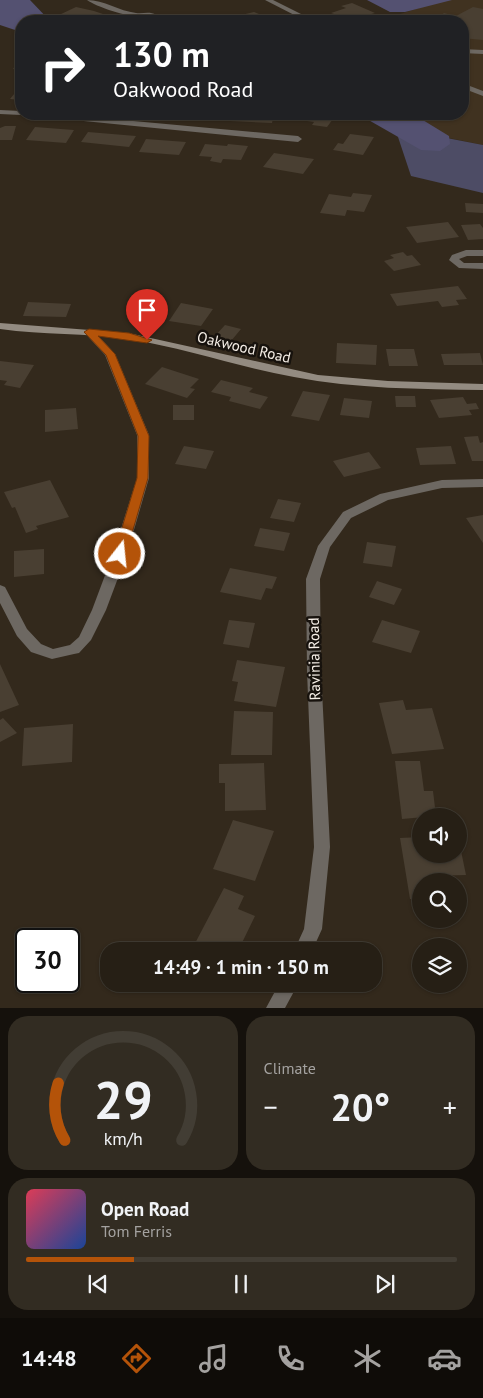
<!DOCTYPE html>
<html lang="en">
<head>
<meta charset="utf-8">
<style>
	:root { --surface:#261f15; --page:#322c22; --text:#f1f3f6; --muted:#a4a2a0; --line:#423d34; --accent:#b45309 }
	body { margin:0; font-family:"PT Sans",sans-serif; background:var(--page); color:var(--text); height:100vh; display:flex; flex-direction:column; font-size:19px; white-space:nowrap }
	* { box-sizing:border-box; margin:0 }
	p { font-size:16px; color:var(--muted) }
	.icon { flex:none; width:28px; height:28px; fill:none; stroke:currentColor; stroke-width:2; stroke-linecap:round; stroke-linejoin:round }
	.map { position:relative; height:1008px; overflow:hidden }
	.panel { display:flex; flex-direction:column; gap:8px; padding:8px; background:#15110c; flex:1 }
	.panel>* { flex:none }
	.hud { position:absolute; left:15px; top:15px; width:454px; height:105px; border-radius:20px; box-shadow:0 1px 4px #0004,0 0 0 1px var(--line); background:#202124; color:#fff; overflow:hidden }
	.tools { position:absolute; left:412px; top:808px; display:grid; gap:10px }
	.tools a { display:grid; place-items:center; width:55px; height:55px; border-radius:50%; background:var(--surface); box-shadow:0 1px 4px #0004,0 0 0 1px var(--line); font-size:25px }
	.speed { position:absolute; left:15px; top:928px; display:flex; gap:10px; font-size:25px; font-weight:700; text-align:center }
	.speed>* { display:grid; place-content:center; width:65px; height:65px; border-radius:50%; background:var(--surface); box-shadow:0 1px 4px #0004,0 0 0 1px var(--line); line-height:1 }
	.speed .limit { border:2px solid #111; border-radius:8px; background:#fff; color:#111 }
	.pin { position:absolute; display:grid; place-items:center; width:42px; height:42px; color:#fff; margin:-51px -21px; border-radius:50% 50% 50% 0; rotate:-45deg; box-shadow:0 0 5px #0007 }
	.pin .icon { rotate:45deg }
	.me { position:absolute; width:55px; margin:-28px; rotate:16deg; stroke-linejoin:round; filter:drop-shadow(0 0 4px #0008) }
	.turn { display:flex; align-items:center; gap:18px; height:105px; padding:0 15px; font-size:22px }
	.turn .icon { width:65px; height:65px; stroke-width:2.5 }
	.turn b { display:block; font-size:35px; line-height:42px }
	.big { font-size:38px; font-weight:700; line-height:1.1 }
	.panel .tile { flex:1; display:flex; flex-direction:column; justify-content:center; gap:8px; min-width:0; padding:0 18px; border-radius:20px; background:var(--page) }
	.panel .dial { align-items:center; gap:0 }
	.dial svg { height:130px; overflow:visible; fill:none; stroke:var(--line); stroke-width:7; stroke-linecap:round; text-anchor:middle }
	.dial text { fill:var(--text); stroke:none }
	.song { display:flex; align-items:center; gap:15px }
	.cover { width:60px; height:60px; border-radius:8px; background:linear-gradient(135deg,hsl(350 70% 55%),hsl(220 70% 35%)) }
	.played { height:5px; border-radius:2px; background:linear-gradient(90deg,var(--accent) 25%,var(--line) 25%) }
	.keys { display:flex; justify-content:space-around; direction:ltr }
	.heat { display:flex; justify-content:space-between; align-items:center; font-size:28px; direction:ltr }
	.panel .tiles { flex:1; display:grid; gap:8px; grid-template-columns:1fr 1fr }
	.tile:last-child { grid-column:span 2 }
	.trip { position:absolute; left:100px; top:942px; width:282px; height:50px; border-radius:20px; background:var(--surface); box-shadow:0 1px 4px #0004,0 0 0 1px var(--line); font-weight:700; line-height:50px; text-align:center }
	.menu { display:flex; height:80px; justify-content:space-around; align-items:center; background:#0f0c08; color:var(--muted) }
	.menu .icon { width:35px; height:35px }
	.menu .on { color:var(--accent) }
	.menu b { font-size:22px; color:var(--text) }
	.map>svg:first-child { display:block }
	.built { fill:#403220 }
	.green { fill:#4d4c65 }
	.forest { fill:#545171 }
	.building { fill:#493f32 }
	.lines { fill:none; stroke-linecap:round; stroke-linejoin:round }
	.minor { fill:#6d6862; fill-rule:evenodd }
	.secondary { fill:#938b81; fill-rule:evenodd }
	.route { fill:#b45309; stroke:#753606 }
	.labels { text-anchor:middle; dominant-baseline:central; stroke-width:5; stroke-linejoin:round; paint-order:stroke }
	.street-label { font-size:15px; fill:#f5eee6; stroke:#17120d }
</style>
</head>
<body>
<div class="map">
<svg width="483" height="1008" viewBox="0 0 483 1008">
	<rect width="100%" height="100%" fill="#33291c"/>
	<!-- built -->
	<path class="built" d="M443 0H483V145L435 135 404 114H462V21H379Z"/>
	<!-- green -->
	<path class="green" d="M395 128 483 145V193L411 176Z"/>
	<!-- forest -->
	<path class="forest" d="M0 0H30L50 21H21V32L0 25Z
		M367 0H452L405 12H390Z
		M358 114H413L449 136 450 144 440 151 421 150Z"/>
	<!-- building -->
	<path class="building" d="M352 3 375 13 360 17 370 21H342L332 17 337 15 331 13 346 8 341 6Z
		M76 7 94 11 112 17 102 21H82L59 15Z
		M473 7 483 9V40L462 38V21H433L444 13 456 16Z
		M254 12 264 16 259 17 267 21H232L240 18 237 16Z
		M21 56V70L13 69Z
		M19 88 21 89V100L10 99Z
		M231 114H274L272 123 230 121Z
		M297 114H330L336 115 327 127 312 125 314 122 293 119Z
		M5 126H16L12 140H0V128Z
		M35 127 74 130 66 143 26 140Z
		M88 132 136 136 129 147 81 142Z
		M350 134 374 137 363 155 333 150 338 143 343 144Z
		M146 139 186 142 179 155 139 152Z
		M205 144 227 146 228 144 248 146 241 160 223 159 221 163 210 161 212 157 199 156Z
		M274 153 314 159 303 174 263 167Z
		M353 193 372 195 364 212 347 210 345 216 320 213 329 194 351 197Z
		M465 203 483 204V213L466 212Z
		M448 222 459 237 417 243 406 227Z
		M480 224 483 228V239L468 240 461 225Z
		M403 252 407 256 412 255 421 265 394 271 384 261 394 258 390 255Z
		M458 286 467 299 456 300 459 305 442 307 438 301 397 306 390 294Z
		M28 302 71 304 66 317 23 316Z
		M181 303 213 309 201 326 169 321Z
		M133 304H151L149 320H131Z
		M225 325 241 329 231 341 214 337Z
		M337 343 377 345 376 365 336 363Z
		M386 349H414L418 366H389Z
		M480 353 483 365H444L441 354Z
		M0 361 34 365 20 388 4 385 7 381 0 380Z
		M162 367 199 379 190 388 195 389 187 398 145 384Z
		M221 380 253 388 249 392 268 397 260 409 229 401 231 397 211 392Z
		M303 391 330 395 319 421 291 416Z
		M395 396H415L416 407H396Z
		M463 397 467 404 476 403 479 409 469 410 472 415 439 418 430 400Z
		M344 398 372 401 369 418 340 415Z
		M173 405H194V420H173Z
		M76 408 78 429 45 432V410Z
		M478 436 480 443 483 442V461H472L464 437Z
		M184 446 214 451 206 469 175 464Z
		M451 446 456 464 420 465 416 448Z
		M369 452 381 468 344 477 333 461Z
		M50 480 69 517 36 526 38 529 26 533 15 507 12 508 4 492Z
		M278 499 301 503 294 522 270 518Z
		M483 515V543L466 518Z
		M260 528 290 533 284 551 254 546Z
		M367 542 396 546 392 567 363 563Z
		M44 549V574L14 577V551Z
		M230 568 277 577 272 589 266 588 261 600 220 592Z
		M377 581 402 589 394 605 369 597Z
		M229 620 255 623 249 648 223 644Z
		M382 620 420 631 411 653 372 642Z
		M237 660 285 667 276 707 234 701 238 682 232 681Z
		M0 664 19 705 0 712Z
		M403 700 406 710 432 708 444 749 392 754 379 703Z
		M234 711 273 712 272 755H231Z
		M3 718 17 733 0 742V720Z
		M73 724 72 762 22 766 24 728Z
		M395 761H420L424 791H433L436 816 402 819Z
		M264 763 266 810 225 811V783H219V764Z
		M233 820 274 831 255 881 213 869Z
		M421 837V854H459L460 846 466 875 428 876V881H421V899H410L400 838Z
		M224 888 244 896 238 909 255 916 238 951H191Z"/>
	<g class="lines">
		<!-- minor -->
		<path class="minor" d="M87 0C104 0 119 11 136 13 143 14 150 11 156 15 143 23 98 8 87 0Z
			M265 0H273L315 21H306Z
			M462 49 483 50V54L462 53Z
			M462 83 483 91V96L462 88Z
			M0 110 21 111V114H25L21 115 0 114Z
			M29 114H57L298 136 302 139 298 142 33 116Z
			M466 250H483V256H467L459 259 464 263H483V269L459 268 449 260 452 255Z
			M89 329 93 330 115 354 149 435V478L127 554 106 610 91 640 79 653 74 654 52 659 31 652 17 636 0 603V585L5 587 27 629 41 644 53 649 70 645 79 637 92 610 113 554 137 478V435L105 355 84 332Z
			M483 479V487L442 488 388 500 351 518 330 547 320 579 321 671 330 847 322 929 312 951H294L304 929 314 847 307 671 306 579 318 546 343 512 380 494 442 480Z
			M279 984H298L285 1008H266Z"/>
		<!-- secondary -->
		<path class="secondary" d="M0 323 128 333 318 375 388 381 483 384V390C420 389 356 389 294 377 238 367 185 348 128 339 86 333 43 335 0 329Z"/>
	</g>
	<!-- route -->
	<path class="route" d="M89 329 129 333 152 340 147 343 98 336 115 354 149 436 148 478 126 554 120 558 114 554 137 478 138 436 106 355 84 332Z"/>
	<g class="labels">
		<!-- street labels -->
		<g class="street-label">
			<text transform="translate(244 347) rotate(13)">Oakwood Road</text>
			<text transform="translate(314 659) rotate(-91)">Ravinia Road</text>
		</g>
	</g>
</svg>
<div class="tools">
<a><svg class="icon" aria-label="sound" viewBox="0 0 24 24"><path d="M4 9h4l5-4v14l-5-4H4zM17 9q2 3 0 6"/></svg></a>
<a><svg class="icon" aria-label="search" viewBox="0 0 24 24"><circle cx="10" cy="10" r="6"/><path d="M15 15l6 6"/></svg></a>
<a><svg class="icon" aria-label="layers" viewBox="0 0 24 24"><path d="M12 4l9 5-9 5-9-5zM3 14l9 5 9-5"/></svg></a>
</div>
<div class="speed"><div class="limit">30</div></div>
<div class="pin" style="left:147px;top:340px;background:#d93025"><svg class="icon" aria-label="arrive" viewBox="0 0 24 24"><path d="M6 21V4h12l-3 4 3 4H6"/></svg></div>
<svg class="me" style="left:120px;top:554px" viewBox="-20 -20 40 40"><circle r="17" fill="#b45309" stroke="#fff" stroke-width="3"/><path d="M0-11L8 9 0 5-8 9z" fill="#fff"/></svg>
<div class="trip">14:49 · 1 min · 150 m</div>
<div class="hud">
<div class="turn"><svg class="icon" aria-label="right" viewBox="0 0 24 24"><path d="M7 20v-9h11M14 6l5 5-5 5"/></svg><div><b>130 m</b>Oakwood Road</div></div>
</div>
</div>
<section class="panel">
<div class="tiles">
<div class="tile dial"><svg viewBox="0 0 100 80">
<path d="M14 69A42 42 0 1 1 86 69"/>
<path d="M14 69A42 42 0 0 1 10 34" stroke="#b45309"/>
<text x="50" y="56" font-size="32" font-weight="700">29</text>
<text x="50" y="72" font-size="11">km/h</text>
</svg></div>
<div class="tile"><p>Climate</p>
<div class="heat"><a>−</a><b class="big">20°</b><a>+</a></div>
</div>
<div class="tile">
<div class="song"><i class="cover"></i><div><b>Open Road</b><p>Tom Ferris</p></div></div>
<div class="played"></div>
<div class="keys"><svg class="icon" aria-label="previous" viewBox="0 0 24 24"><path d="M18 5L8 12l10 7zM5 5v14"/></svg><svg class="icon" aria-label="pause" viewBox="0 0 24 24"><path d="M8 5v14M16 5v14"/></svg><svg class="icon" aria-label="next" viewBox="0 0 24 24"><path d="M6 5l10 7-10 7zM19 5v14"/></svg></div>
</div>
</div>
</section>
<nav class="menu">
<b>14:48</b>
<svg class="icon on" aria-label="directions" viewBox="0 0 24 24"><path d="M12 3l9 9-9 9-9-9zM9 14v-3h6M13 9l2 2-2 2"/></svg>
<svg class="icon" aria-label="music" viewBox="0 0 24 24"><path d="M9 18V5l10-2v13"/><circle cx="6" cy="18" r="3"/><circle cx="16" cy="16" r="3"/></svg>
<svg class="icon" aria-label="phone" viewBox="0 0 24 24"><path d="M5 4h4l2 5-3 2q2 4 5 5l2-3 5 2v4C11 20 4 13 5 4z"/></svg>
<svg class="icon" aria-label="climate" viewBox="0 0 24 24"><path d="M12 3v18M4 7l16 10M4 17L20 7"/></svg>
<svg class="icon" aria-label="car" viewBox="0 0 24 24"><path d="M5 17H2v-5l4-1 3-4h7l3 4 3 1v5h-3M9 17h6M6 11h13"/><circle cx="7" cy="17" r="2"/><circle cx="17" cy="17" r="2"/></svg>
</nav>
</body>
</html>
